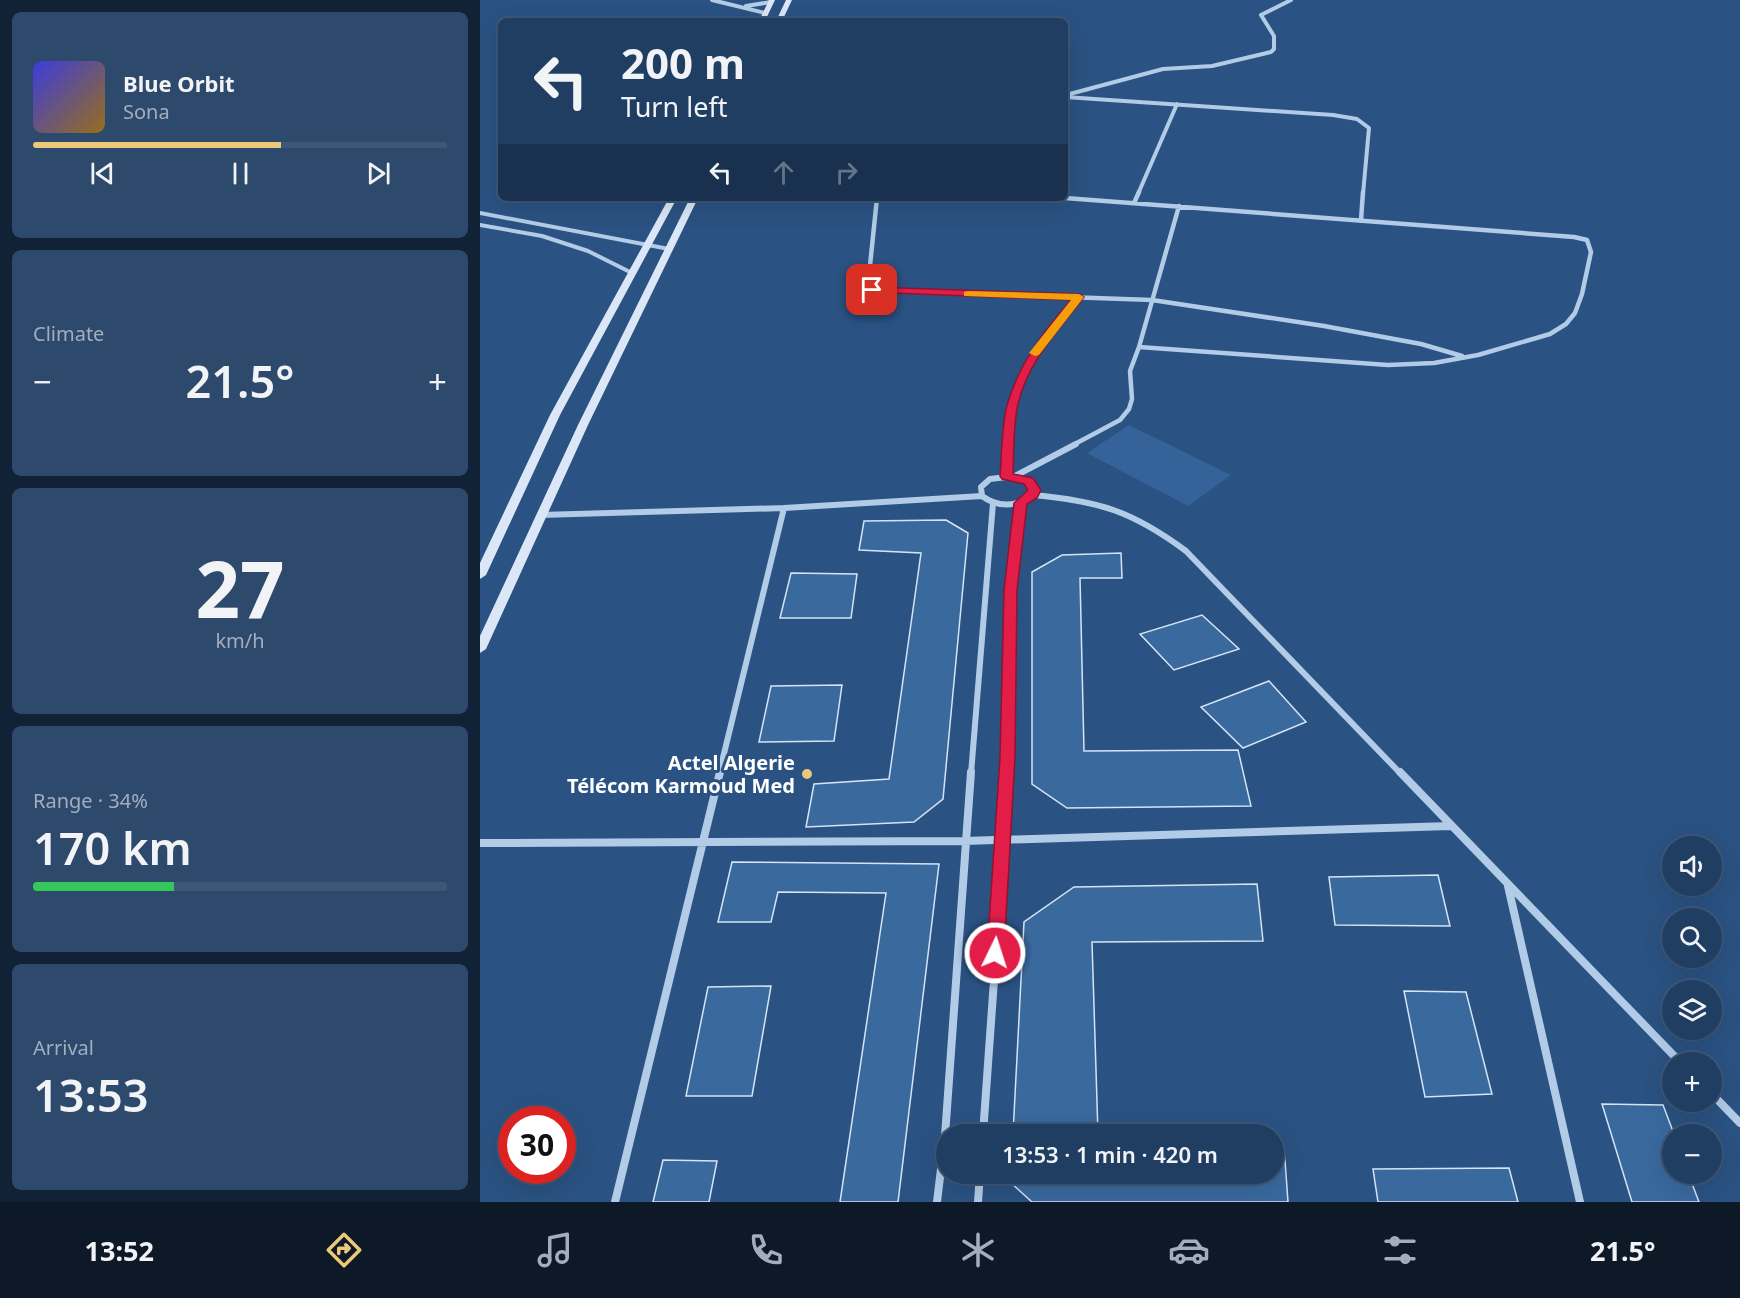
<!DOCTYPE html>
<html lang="en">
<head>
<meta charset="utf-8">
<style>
	:root { --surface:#203e62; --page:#2d496b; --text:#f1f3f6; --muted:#a2aebe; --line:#3d5777; --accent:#ecc97a }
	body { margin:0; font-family:"Noto Sans",sans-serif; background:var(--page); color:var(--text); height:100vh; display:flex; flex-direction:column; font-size:22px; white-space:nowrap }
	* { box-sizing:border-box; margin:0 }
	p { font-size:20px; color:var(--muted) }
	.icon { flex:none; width:33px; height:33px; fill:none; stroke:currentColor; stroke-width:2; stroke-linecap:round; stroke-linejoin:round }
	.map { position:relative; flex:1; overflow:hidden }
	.sheet { display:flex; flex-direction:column; gap:12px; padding:12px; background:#122236; width:480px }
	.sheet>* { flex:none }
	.top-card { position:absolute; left:18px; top:18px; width:570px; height:183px; border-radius:9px; box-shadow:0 6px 24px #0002,0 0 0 2px var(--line); background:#203e62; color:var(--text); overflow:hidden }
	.fabs { position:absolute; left:1182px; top:836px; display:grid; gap:12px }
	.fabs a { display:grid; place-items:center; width:60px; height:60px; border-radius:50%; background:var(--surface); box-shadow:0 6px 24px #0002,0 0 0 2px var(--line); font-size:30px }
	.speed { position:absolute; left:18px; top:1106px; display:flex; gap:12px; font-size:30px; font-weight:700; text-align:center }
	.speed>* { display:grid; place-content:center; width:78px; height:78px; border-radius:50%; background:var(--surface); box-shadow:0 6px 24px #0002,0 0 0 2px var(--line); line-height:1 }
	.speed .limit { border:9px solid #d22; background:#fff; color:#111 }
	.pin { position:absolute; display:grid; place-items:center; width:51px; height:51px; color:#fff; margin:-26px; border-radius:12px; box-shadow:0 3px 9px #0006 }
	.me { position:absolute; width:66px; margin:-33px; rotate:4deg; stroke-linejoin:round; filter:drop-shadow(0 0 4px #0008) }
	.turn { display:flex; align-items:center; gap:21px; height:126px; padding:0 24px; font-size:27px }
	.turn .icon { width:78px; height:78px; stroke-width:2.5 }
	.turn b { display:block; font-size:42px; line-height:51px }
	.lanes { display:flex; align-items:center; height:57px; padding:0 24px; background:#0003; justify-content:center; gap:30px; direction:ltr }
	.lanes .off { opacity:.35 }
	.big { font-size:45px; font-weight:600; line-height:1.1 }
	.sheet .card { flex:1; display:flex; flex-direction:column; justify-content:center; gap:9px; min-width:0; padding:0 21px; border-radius:9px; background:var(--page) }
	.sheet .dial { align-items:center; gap:0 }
	.dial b { font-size:78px; line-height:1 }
	.song { display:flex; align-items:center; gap:18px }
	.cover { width:72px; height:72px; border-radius:9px; background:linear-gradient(135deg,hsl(240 70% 55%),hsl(40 70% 35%)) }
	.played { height:6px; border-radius:3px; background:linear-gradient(90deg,var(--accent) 60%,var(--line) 60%) }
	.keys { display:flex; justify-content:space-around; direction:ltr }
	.heat { display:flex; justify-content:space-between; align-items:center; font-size:33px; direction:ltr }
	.charge { height:9px; border-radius:4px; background:linear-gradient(90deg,#34c759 34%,var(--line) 0) }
	.trip { position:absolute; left:456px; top:1124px; width:348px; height:60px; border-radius:30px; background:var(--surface); box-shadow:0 6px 24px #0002,0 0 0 2px var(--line); font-weight:600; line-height:60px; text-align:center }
	.dock { display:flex; height:96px; justify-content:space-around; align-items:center; background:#0d1927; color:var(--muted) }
	.dock .icon { width:42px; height:42px }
	.dock .on { color:var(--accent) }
	.dock b { font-size:27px; color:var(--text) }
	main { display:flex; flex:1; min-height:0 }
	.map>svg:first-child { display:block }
	.green { fill:#356399 }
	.building { fill:#3a699e; stroke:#d5e4f5; stroke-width:1.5 }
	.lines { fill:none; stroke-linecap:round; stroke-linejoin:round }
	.service { stroke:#b2cbe6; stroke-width:4 }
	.minor-far3 { stroke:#b2cbe6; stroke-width:4 }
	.minor-far2 { stroke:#b2cbe6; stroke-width:4.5 }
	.minor-far1 { stroke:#b2cbe6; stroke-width:6 }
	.minor { stroke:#b2cbe6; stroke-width:8 }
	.secondary { fill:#dbe7f6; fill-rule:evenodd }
	.route { fill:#e11d48; stroke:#92132f; stroke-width:1.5 }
	.slow { fill:#f59e0b }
	.poi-dot { fill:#ecc97a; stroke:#2a5282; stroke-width:2 }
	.labels { text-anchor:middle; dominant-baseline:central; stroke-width:6; stroke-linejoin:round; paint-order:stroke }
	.poi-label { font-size:20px; font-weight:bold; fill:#fff; stroke:#2a5282; text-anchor:end }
</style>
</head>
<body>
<main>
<section class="sheet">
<div class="card">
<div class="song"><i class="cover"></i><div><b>Blue Orbit</b><p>Sona</p></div></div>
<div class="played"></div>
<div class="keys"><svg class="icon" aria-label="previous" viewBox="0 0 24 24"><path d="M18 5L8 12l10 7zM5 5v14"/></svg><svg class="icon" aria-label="pause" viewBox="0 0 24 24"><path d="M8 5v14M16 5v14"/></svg><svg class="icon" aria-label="next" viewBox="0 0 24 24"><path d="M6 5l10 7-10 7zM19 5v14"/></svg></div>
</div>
<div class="card"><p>Climate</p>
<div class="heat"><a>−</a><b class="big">21.5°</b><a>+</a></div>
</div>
<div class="card dial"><b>27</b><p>km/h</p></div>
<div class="card"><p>Range · 34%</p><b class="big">170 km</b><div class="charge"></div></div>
<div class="card"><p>Arrival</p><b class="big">13:53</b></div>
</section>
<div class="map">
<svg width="1260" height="1202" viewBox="0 0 1260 1202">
	<rect width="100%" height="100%" fill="#2a5282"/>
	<!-- green -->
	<path class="green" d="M649 425 751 475 708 506 607 453Z"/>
	<!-- building -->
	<path class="building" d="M466 520 488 533 463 799 434 822 326 827 334 784 409 779 441 553 379 550 384 521Z
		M641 553 642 578H600L604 751 758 750 771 806 587 808 552 784V572L582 555Z
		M311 573 377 574 371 618H300Z
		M722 615 759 649 694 670 660 634Z
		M789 681 826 722 763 748 721 707Z
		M362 685 354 741 279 742 291 686Z
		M252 862 459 864 418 1202H360L406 893 298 892 291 922H238Z
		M958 875 970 926 855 925 849 877Z
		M777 884 783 941 612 942 618 1134H533L544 922 594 887Z
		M291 986 272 1096H206L228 987Z
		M924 991 986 992 1012 1094 945 1097Z
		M1122 1104 1183 1105 1194 1134 1192 1173H1208L1219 1202H1152Z
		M804 1146 808 1202H552L530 1182 531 1173H794V1147Z
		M183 1160 237 1161 229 1202H173Z
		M1029 1168 1038 1202H898L893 1169Z"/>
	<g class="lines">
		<!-- service -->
		<path class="service" d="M0 213 189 249
			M0 225 62 236 108 251 152 273"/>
		<!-- minor-far3 -->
		<path class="minor-far3" d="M232 0 285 13
			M266 6 291 2
			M586 95 683 69 732 66 791 52 794 49V36L781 15 811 0
			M585 97 853 115 877 119 889 128 883 194
			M658 194 697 104"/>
		<!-- minor-far2 -->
		<path class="minor-far2" d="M397 198 389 275V286L392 290 672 300 844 326 941 344 982 356
			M585 198 1094 237 1107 240 1111 252 1102 294 1095 313 1086 324 1070 334 998 355 954 363 908 365 659 347 650 371 652 399 649 409 640 420 593 445
			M654 203 659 192
			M881 220 883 192
			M659 347 699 206
			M528 445C532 377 556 347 599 297"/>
		<!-- minor-far1 -->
		<path class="minor-far1" d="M526 476 528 444
			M535 476 596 444
			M535 476 553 485V495C537 507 518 508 502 496L501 487 510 479Z
			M553 495C619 501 652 511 706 551L921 774
			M60 515 304 508 502 496
			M239 774 304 508
			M491 774 513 503
			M526 774 531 590 540 503"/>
		<!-- minor -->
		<path class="minor" d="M920 772 1200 1062
			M0 843 485 841 971 826
			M1028 886 1100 1202
			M1232 1094 1260 1123
			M503 1134 524 840 526 772
			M135 1202 240 772
			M457 1202 465 1136 491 772
			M498 1202 500 1173"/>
		<!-- secondary -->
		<path class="secondary" d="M289 0H295L285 21H279Z
			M306 0H312L302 21H296Z
			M189 198H197L80 415 6 575 0 579V563L70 415Z
			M210 198H218L108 425 6 649 0 653V636L98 425Z"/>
	</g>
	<!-- route -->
	<path class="route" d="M392 287 599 294 604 297C578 331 548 361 538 404 533 426 534 451 533 474L553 478 561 490 557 498 547 504 537 590 535 757 524 953 522 958 515 960 509 958 507 953 520 757 524 590 534 503 548 490 544 484 522 479 520 476C522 453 521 425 528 402 540 362 564 331 591 300L388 292 387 290Z"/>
	<!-- slow -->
	<path class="slow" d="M487 291 599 294 604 297 559 355 555 356 549 353 591 300 484 296V292Z"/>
	<!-- markers -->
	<circle class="poi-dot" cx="327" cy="774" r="6"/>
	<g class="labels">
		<!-- poi labels -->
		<g class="poi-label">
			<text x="315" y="762">Actel Algerie<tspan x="315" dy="23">Télécom Karmoud Med</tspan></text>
		</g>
	</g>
</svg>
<div class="fabs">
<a><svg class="icon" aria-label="sound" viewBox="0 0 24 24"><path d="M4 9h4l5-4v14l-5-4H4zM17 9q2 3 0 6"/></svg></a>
<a><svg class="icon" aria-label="search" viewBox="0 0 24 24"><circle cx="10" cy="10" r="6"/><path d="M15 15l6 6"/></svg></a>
<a><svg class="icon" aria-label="layers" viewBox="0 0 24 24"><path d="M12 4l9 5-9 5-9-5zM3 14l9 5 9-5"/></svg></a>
<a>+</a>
<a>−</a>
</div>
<div class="speed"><div class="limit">30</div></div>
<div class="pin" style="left:392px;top:290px;background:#d93025"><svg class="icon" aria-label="arrive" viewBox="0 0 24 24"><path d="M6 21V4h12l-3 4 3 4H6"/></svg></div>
<svg class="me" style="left:515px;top:953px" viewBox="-20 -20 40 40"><circle r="17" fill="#e11d48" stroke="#fff" stroke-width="3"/><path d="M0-11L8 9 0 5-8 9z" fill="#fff"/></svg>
<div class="trip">13:53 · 1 min · 420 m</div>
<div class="top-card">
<div class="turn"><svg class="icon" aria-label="left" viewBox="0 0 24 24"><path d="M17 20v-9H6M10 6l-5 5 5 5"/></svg><div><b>200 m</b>Turn left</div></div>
<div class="lanes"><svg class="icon" aria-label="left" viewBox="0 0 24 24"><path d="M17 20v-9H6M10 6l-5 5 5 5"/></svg><svg class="icon off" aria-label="ahead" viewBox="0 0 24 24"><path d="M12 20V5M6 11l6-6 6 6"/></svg><svg class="icon off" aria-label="right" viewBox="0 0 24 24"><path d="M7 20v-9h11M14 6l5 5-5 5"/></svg></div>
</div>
</div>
</main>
<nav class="dock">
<b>13:52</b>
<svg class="icon on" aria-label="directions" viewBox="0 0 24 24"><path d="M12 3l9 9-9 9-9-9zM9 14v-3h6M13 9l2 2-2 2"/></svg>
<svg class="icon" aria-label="music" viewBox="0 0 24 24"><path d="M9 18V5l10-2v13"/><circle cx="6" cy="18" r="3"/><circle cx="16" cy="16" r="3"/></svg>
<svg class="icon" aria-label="phone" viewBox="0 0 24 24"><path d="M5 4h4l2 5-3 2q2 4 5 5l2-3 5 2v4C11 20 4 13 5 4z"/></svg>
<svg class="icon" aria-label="climate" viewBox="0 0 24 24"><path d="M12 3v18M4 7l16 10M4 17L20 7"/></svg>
<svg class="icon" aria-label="car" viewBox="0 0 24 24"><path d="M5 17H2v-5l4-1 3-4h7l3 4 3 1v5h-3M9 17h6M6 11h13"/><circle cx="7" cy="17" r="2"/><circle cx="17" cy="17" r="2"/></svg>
<svg class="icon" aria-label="filters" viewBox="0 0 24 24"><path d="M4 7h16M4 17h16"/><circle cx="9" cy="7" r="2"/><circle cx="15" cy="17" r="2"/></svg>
<b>21.5°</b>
</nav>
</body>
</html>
